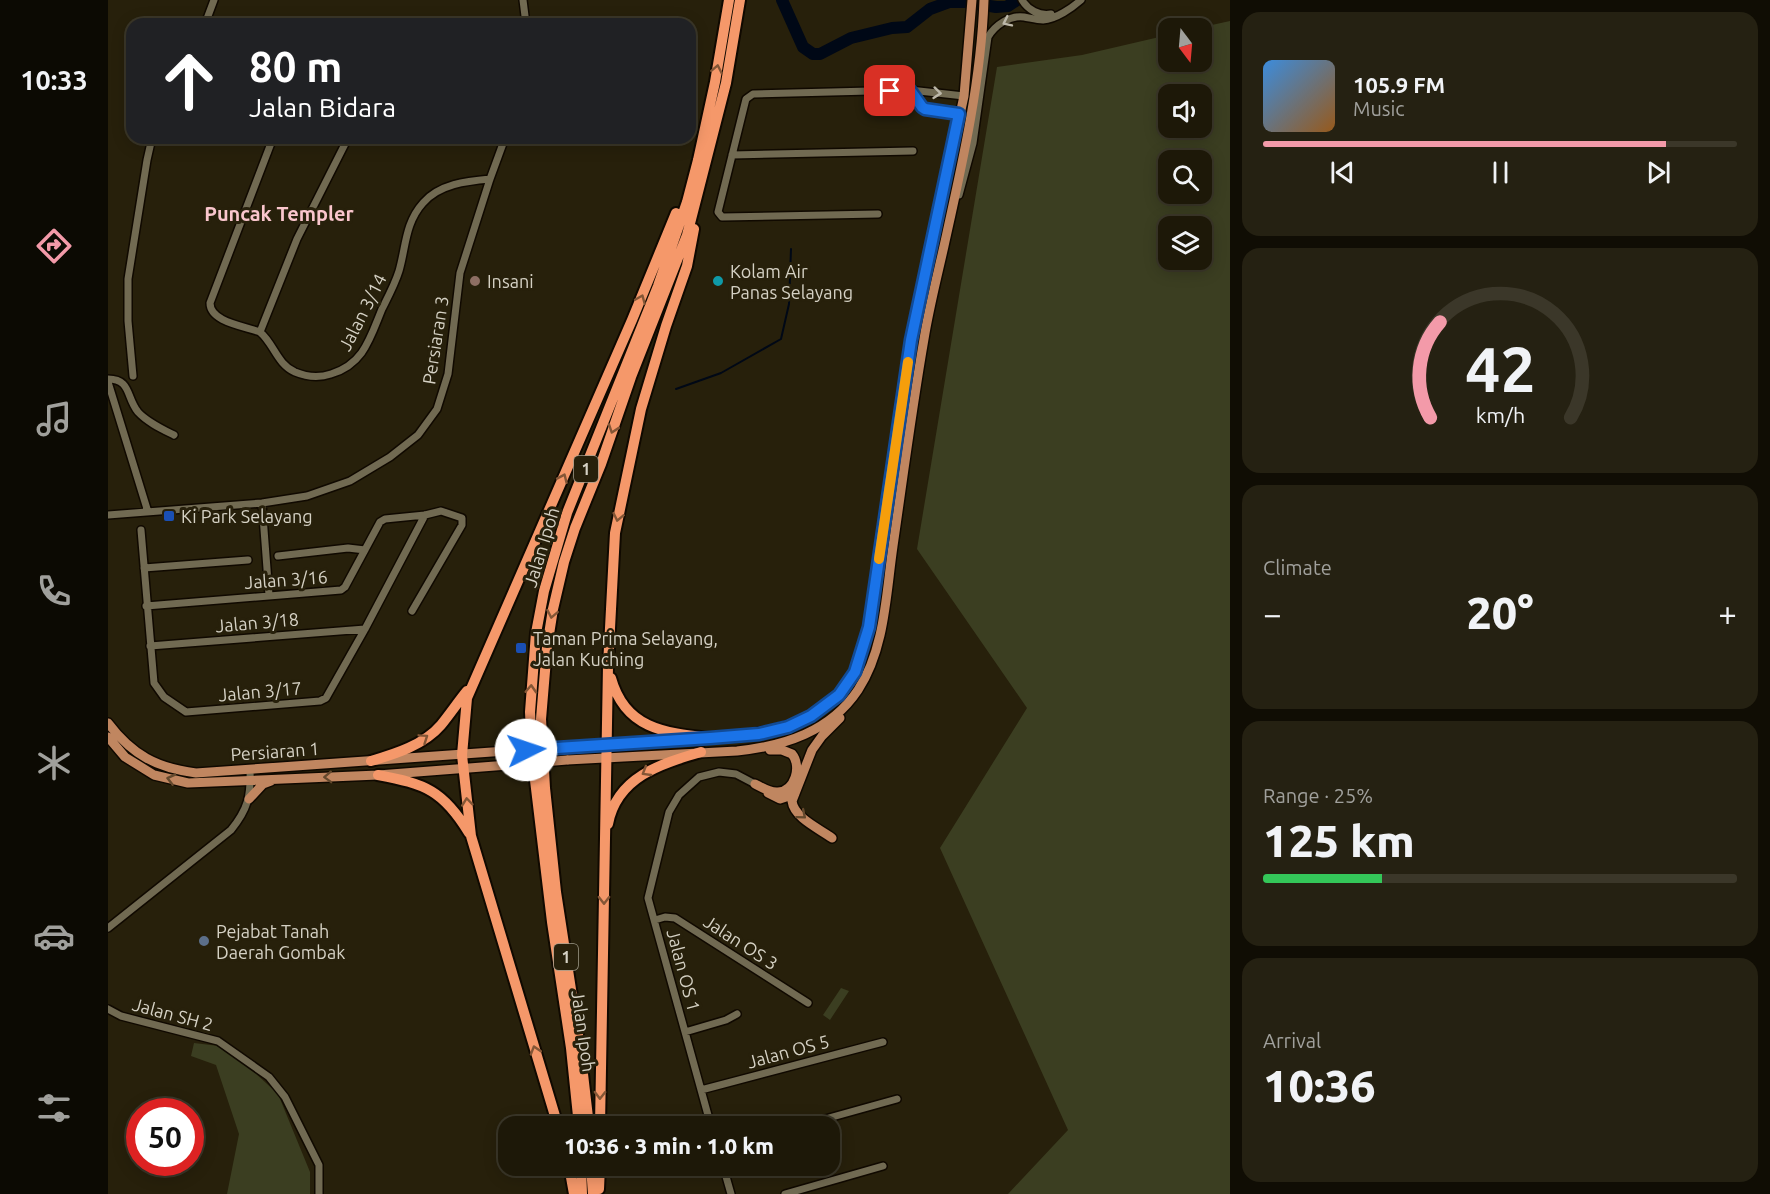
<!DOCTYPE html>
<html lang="en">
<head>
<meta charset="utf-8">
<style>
	:root { --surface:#1d1808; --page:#252112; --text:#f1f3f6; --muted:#a0a09c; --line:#3b3729; --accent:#f39aa9 }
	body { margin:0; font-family:Ubuntu,sans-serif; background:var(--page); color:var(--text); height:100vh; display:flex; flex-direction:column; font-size:22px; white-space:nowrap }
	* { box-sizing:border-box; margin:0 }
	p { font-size:20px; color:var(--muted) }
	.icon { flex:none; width:33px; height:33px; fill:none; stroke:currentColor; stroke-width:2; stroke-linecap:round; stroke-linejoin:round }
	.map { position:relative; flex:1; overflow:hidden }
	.drawer { display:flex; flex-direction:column; gap:12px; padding:12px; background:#100d04; width:540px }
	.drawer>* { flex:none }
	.top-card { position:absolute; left:18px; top:18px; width:570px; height:126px; border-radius:18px; box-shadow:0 3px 15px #0003,0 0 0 2px var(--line); background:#202124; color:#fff; overflow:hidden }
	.needle { width:39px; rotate:164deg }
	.fabs { position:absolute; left:1050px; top:18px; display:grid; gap:12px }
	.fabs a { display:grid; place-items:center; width:54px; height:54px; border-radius:12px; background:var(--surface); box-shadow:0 3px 15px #0003,0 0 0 2px var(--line); font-size:30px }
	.speed { position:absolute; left:18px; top:1098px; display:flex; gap:12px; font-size:30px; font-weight:700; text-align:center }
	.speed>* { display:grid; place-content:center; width:78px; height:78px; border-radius:50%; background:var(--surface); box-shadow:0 3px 15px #0003,0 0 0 2px var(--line); line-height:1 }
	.speed .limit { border:9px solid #d22; background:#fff; color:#111 }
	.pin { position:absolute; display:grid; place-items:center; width:51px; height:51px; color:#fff; margin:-26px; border-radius:12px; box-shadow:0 3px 9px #0006 }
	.me { position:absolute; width:66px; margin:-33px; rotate:86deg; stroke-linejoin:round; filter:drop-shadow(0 0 4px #0008) }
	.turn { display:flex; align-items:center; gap:21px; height:126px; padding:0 24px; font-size:27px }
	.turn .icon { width:78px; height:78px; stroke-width:2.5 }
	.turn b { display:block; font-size:42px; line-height:51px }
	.big { font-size:45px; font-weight:800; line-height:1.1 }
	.drawer .tile { flex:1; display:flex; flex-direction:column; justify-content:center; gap:9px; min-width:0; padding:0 21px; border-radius:18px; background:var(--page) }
	.drawer .dial { align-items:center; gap:0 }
	.dial svg { height:156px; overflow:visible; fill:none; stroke:var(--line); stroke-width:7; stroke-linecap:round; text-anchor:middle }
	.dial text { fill:var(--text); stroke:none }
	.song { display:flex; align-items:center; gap:18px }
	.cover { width:72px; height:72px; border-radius:9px; background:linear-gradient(135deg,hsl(210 70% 55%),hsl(30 70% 35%)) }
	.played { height:6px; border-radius:3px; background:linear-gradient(90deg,var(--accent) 85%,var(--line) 85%) }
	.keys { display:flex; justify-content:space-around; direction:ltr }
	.heat { display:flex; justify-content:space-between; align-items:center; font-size:33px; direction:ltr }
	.charge { height:9px; border-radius:4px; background:linear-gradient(90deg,#34c759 25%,var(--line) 0) }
	.trip { position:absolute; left:390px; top:1116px; width:342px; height:60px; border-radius:18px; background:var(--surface); box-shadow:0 3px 15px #0003,0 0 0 2px var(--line); font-weight:800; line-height:60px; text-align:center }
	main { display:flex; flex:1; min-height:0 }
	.dock { display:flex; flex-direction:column; width:108px; justify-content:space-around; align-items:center; background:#0c0a03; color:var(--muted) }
	.dock .icon { width:42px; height:42px }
	.dock .on { color:var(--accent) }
	.dock b { font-size:27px; color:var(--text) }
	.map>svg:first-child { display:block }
	.green { fill:#3b3e21; fill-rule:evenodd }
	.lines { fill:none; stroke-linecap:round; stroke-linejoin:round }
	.stream { stroke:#000816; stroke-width:2 }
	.river { stroke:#000816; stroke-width:12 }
	.minor-casing { stroke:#100900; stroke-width:10 }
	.major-casing { stroke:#100900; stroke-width:12 }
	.highway-casing { stroke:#100900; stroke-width:14 }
	.minor { stroke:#716a52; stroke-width:7 }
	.major { stroke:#c08660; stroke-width:9 }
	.highway { stroke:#f5986a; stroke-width:10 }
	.major-bridge-casing { stroke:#100900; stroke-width:12; stroke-linecap:butt }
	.major-bridge { stroke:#c08660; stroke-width:9 }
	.oneway { stroke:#bcb7a8 }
	.oneway2 { stroke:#845636 }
	.oneway3 { stroke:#64492d }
	.route-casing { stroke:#114b97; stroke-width:15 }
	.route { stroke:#1a73e8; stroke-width:10 }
	.slow { stroke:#f59e0b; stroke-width:10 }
	.education-dot { fill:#8d6e63; stroke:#27200b; stroke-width:2 }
	.culture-dot { fill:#0f9aa8; stroke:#27200b; stroke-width:2 }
	.transit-dot { fill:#1a4fb4; stroke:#27200b; stroke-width:2 }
	.service-dot { fill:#5c6f8a; stroke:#27200b; stroke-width:2 }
	.labels { text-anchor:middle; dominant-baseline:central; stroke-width:6; stroke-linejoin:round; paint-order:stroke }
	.shield { fill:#27200b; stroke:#a19c8c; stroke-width:1.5 }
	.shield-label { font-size:16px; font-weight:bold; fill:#d5d1c4 }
	.poi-label { font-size:18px; fill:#d5d1c4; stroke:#27200b; text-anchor:start }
	.street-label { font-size:18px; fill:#d5d1c4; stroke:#27200b }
	.neighbourhood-label { font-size:20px; font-weight:bold; fill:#fac6cd; stroke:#27200b }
</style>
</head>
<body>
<main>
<nav class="dock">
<b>10:33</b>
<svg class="icon on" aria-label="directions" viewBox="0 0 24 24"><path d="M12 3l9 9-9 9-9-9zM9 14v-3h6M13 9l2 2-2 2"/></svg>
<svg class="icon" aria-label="music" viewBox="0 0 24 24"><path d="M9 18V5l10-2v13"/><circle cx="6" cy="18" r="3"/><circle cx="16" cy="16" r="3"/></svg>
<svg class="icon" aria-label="phone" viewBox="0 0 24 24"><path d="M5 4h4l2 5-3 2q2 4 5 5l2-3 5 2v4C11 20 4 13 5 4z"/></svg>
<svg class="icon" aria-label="climate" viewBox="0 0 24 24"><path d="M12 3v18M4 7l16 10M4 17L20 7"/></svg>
<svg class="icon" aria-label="car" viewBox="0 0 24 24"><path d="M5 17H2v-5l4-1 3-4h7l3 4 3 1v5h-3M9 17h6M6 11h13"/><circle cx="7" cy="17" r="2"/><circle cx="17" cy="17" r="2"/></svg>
<svg class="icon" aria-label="filters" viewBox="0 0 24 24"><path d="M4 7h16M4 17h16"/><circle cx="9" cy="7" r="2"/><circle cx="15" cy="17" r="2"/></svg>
</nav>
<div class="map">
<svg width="1122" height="1194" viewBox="0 0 1122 1194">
	<rect width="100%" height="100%" fill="#27200b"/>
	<!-- green -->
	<path class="green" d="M1122 21V1194H900L960 1130 832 848 919 708 809 549 889 67 974 55 1060 35V62H1094V28H1090ZM1060 94H1094V128H1060ZM1060 160H1094V194H1060ZM1060 226H1094V260H1060Z
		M733 988 741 991 722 1020 715 1015Z
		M86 1043 111 1046 145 1071 170 1094 202 1172V1194H119L131 1134 108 1065 83 1056Z"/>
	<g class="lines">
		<!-- stream -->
		<path class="stream" d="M568 389 613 373 673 339 681 304 683 249"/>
		<!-- river -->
		<path class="river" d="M674 0 695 47 705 54H712L743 38 784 28 799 27 822 9 841 2H859L888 7 900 6 909 0"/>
		<!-- minor casing -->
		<g class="minor-casing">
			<path id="minor" d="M415 0 418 24
				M914 0C920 10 931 16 943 14
				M97 24 106 0
				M802 90 814 107 817 109 851 114
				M624 155 805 151
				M851 195 865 143 880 37C887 25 902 15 916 17 922 18 929 20 935 20 948 19 964 8 973 0
				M770 214 614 217 610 212 638 99 645 94 802 90 856 96
				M152 332C166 344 169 364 187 372 199 377 211 378 223 374 256 364 262 338 274 309 280 297 287 284 291 271 298 247 297 223 315 203 331 184 359 181 382 179
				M152 332C136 326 102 322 102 303L165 138
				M152 332 189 239 240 138
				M25 376 20 321V279L39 160 44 138
				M0 379C23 379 18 397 30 412 39 422 54 429 66 435
				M0 382 40 512
				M154 503 161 595
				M0 515 154 503 199 496 242 481 282 457 310 435 329 409 340 374 352 273 382 179 397 138
				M33 530 46 683 56 697 78 712 212 701 218 698 257 629 317 515
				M170 556 240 548 257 550
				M36 568 140 560
				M38 606 233 590 237 587 272 522 277 519 317 515 333 511 354 518V525L304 611
				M42 646 257 629
				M547 920 557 917 567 918 700 1003
				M0 928 123 830C140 809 143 796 142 769
				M0 1009 13 1016 110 1041 161 1077 177 1097 211 1165V1194
				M577 1032 618 1020 629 1014
				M593 1090 775 1042
				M603 1126 540 898 561 812 571 795 591 777 611 772 628 774 647 784
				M692 1126 789 1099
				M615 1166 623 1194
				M677 1194 775 1166"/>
		</g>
		<!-- major casing -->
		<g class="major-casing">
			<path id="major" d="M0 723C24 755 49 768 88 773L398 751
				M0 737 17 757 46 775 80 783 270 775 400 765
				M458 747 624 736C673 731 722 720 747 672 754 658 757 642 761 627L803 340 856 96 864 0
				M459 760 629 751C676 746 722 732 750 690 777 649 778 594 785 546 795 477 804 408 816 339 821 308 829 277 836 246 854 165 873 83 876 0
				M647 784C653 787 662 793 670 792 687 791 694 766 684 754L674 750H662
				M660 793 672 799 678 797 687 789
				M141 799 155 784 163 781
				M724 838C712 829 686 818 684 801L704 750 714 736 732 718"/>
		</g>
		<!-- highway casing -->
		<g class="highway-casing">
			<path id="highway" d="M503 678C517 729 557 733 602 738
				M263 761C287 754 316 745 333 725 342 714 350 702 359 691
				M270 775C317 784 335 790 361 833
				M500 824C509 777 552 764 593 752
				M450 1126 363 836 354 755 359 698 524 320 568 213
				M471 1126 463 1048 444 922 424 755 422 712 428 633 436 591 459 513 550 286 579 202 590 160 607 82 621 0
				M481 1126 472 1048 448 892 437 788 433 719 439 647 445 609 456 562 467 528 493 464 523 377 579 235 618 83 632 0
				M492 1126 500 666 507 533 533 409 558 326 579 266 586 229
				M461 1166 466 1194
				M473 1166 474 1194
				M483 1166 485 1194
				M491 1189 492 1166"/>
		</g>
		<!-- minor -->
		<use href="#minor" class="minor"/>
		<!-- major -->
		<use href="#major" class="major"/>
		<!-- highway -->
		<use href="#highway" class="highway"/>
		<!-- major-bridge casing -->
		<g class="major-bridge-casing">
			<path id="major-bridge" d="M398 751 458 747
				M400 765 459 760"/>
		</g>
		<!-- major-bridge -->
		<use href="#major-bridge" class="major-bridge"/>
	</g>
	<!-- one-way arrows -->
	<defs><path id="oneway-chevron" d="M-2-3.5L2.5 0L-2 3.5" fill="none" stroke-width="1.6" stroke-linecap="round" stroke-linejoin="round" transform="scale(1.5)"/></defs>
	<g class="oneway">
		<use href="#oneway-chevron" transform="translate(899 22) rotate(154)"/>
		<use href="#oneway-chevron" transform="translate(829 93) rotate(6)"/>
	</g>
	<g class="oneway2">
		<use href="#oneway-chevron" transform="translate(609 69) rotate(-79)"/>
		<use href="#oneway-chevron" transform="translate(533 299) rotate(-67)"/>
		<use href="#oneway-chevron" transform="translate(505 429) rotate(109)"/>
		<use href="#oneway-chevron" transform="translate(455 478) rotate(-66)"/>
		<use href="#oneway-chevron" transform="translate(510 517) rotate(102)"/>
		<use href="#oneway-chevron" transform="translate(444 614) rotate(101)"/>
		<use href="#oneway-chevron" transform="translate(423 689) rotate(-87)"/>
		<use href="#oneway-chevron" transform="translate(316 738) rotate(-34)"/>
		<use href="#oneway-chevron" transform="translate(538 772) rotate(149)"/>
		<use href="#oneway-chevron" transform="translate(359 802) rotate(-96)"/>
		<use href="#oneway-chevron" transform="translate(496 900) rotate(90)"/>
		<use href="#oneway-chevron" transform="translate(427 1050) rotate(-107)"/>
		<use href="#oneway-chevron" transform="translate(492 1095) rotate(91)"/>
	</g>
	<g class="oneway3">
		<use href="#oneway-chevron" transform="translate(220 777) rotate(178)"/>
		<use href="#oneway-chevron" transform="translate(63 779) rotate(-166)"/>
		<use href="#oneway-chevron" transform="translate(694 815) rotate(40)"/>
	</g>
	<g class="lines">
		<!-- route casing -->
		<g class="route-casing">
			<path id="route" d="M418 750 602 738 651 734 680 727 703 716 731 695 747 672 761 627 803 340 851 114 817 109 814 107 802 90 782 91"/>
		</g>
		<!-- route -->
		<use href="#route" class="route"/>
		<!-- slow -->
		<path class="slow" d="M771 559 800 362"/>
	</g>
	<!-- markers -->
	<circle class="education-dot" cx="367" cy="281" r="6"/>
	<circle class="culture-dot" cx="610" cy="281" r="6"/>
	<g class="transit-dot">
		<rect x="55" y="510" width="12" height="12" rx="3"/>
		<rect x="407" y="642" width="12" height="12" rx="3"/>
	</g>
	<circle class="service-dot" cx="96" cy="941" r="6"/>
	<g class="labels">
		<!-- shield labels -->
		<g class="shield">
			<rect x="466" y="456" width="24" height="26" rx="4.5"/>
			<rect x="446" y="944" width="24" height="26" rx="4.5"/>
		</g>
		<g class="shield-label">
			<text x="478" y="469">1</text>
			<text x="458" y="957">1</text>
		</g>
		<!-- poi labels -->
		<g class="poi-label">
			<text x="622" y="271">Kolam Air<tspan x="622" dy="21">Panas Selayang</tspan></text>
			<text x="379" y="281">Insani</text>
			<text x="73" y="516">Ki Park Selayang</text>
			<text x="425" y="638">Taman Prima Selayang,<tspan x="425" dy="21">Jalan Kuching</tspan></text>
			<text x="108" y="931">Pejabat Tanah<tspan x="108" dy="21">Daerah Gombak</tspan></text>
		</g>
		<!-- street labels -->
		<g class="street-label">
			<text transform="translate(254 312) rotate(-63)">Jalan 3/14</text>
			<text transform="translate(327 340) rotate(-81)">Persiaran 3</text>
			<text transform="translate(433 547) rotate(-73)">Jalan Ipoh</text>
			<text transform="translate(178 579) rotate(-4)">Jalan 3/16</text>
			<text transform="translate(149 622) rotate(-5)">Jalan 3/18</text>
			<text transform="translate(152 691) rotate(-5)">Jalan 3/17</text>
			<text transform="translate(167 751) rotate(-4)">Persiaran 1</text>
			<text transform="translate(633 942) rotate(33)">Jalan OS 3</text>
			<text transform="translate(576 970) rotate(75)">Jalan OS 1</text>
			<text transform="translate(65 1014) rotate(15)">Jalan SH 2</text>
			<text transform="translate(476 1031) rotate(82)">Jalan Ipoh</text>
			<text transform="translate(680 1051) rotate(-15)">Jalan OS 5</text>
		</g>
		<!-- neighbourhood labels -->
		<g class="neighbourhood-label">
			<text x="171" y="213">Puncak Templer</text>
		</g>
	</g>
</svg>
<div class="fabs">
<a><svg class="needle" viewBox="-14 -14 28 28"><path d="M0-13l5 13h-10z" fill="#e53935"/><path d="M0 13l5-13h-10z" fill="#a0a09c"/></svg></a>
<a><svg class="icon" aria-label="sound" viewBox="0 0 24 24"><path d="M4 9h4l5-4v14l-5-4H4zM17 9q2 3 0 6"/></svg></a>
<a><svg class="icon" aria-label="search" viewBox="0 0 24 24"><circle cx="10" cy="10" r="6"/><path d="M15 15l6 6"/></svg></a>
<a><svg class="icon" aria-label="layers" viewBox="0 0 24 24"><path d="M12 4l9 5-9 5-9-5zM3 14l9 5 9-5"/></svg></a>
</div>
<div class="speed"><div class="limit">50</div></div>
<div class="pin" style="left:782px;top:91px;background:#d93025"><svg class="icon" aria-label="arrive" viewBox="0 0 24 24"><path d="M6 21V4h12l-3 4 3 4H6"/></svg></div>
<svg class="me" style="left:418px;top:750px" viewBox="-20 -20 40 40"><circle r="19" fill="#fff"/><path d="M0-13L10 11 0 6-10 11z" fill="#1a73e8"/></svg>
<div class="trip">10:36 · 3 min · 1.0 km</div>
<div class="top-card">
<div class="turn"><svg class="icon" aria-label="ahead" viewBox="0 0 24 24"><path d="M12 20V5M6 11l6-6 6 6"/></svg><div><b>80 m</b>Jalan Bidara</div></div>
</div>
</div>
<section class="drawer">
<div class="tile">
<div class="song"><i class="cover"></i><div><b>105.9 FM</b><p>Music</p></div></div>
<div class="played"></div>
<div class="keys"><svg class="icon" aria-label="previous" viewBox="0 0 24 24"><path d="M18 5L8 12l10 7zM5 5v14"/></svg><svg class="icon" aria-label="pause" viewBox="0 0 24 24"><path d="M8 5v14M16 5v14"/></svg><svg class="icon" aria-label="next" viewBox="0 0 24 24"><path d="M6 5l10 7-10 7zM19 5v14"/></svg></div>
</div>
<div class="tile dial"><svg viewBox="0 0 100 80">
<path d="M14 69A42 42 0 1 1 86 69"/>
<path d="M14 69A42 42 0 0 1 19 20" stroke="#f39aa9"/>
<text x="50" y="56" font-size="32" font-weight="700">42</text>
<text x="50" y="72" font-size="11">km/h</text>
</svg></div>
<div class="tile"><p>Climate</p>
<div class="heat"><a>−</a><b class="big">20°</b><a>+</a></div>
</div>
<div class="tile"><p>Range · 25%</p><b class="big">125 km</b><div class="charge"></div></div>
<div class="tile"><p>Arrival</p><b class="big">10:36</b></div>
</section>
</main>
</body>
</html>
